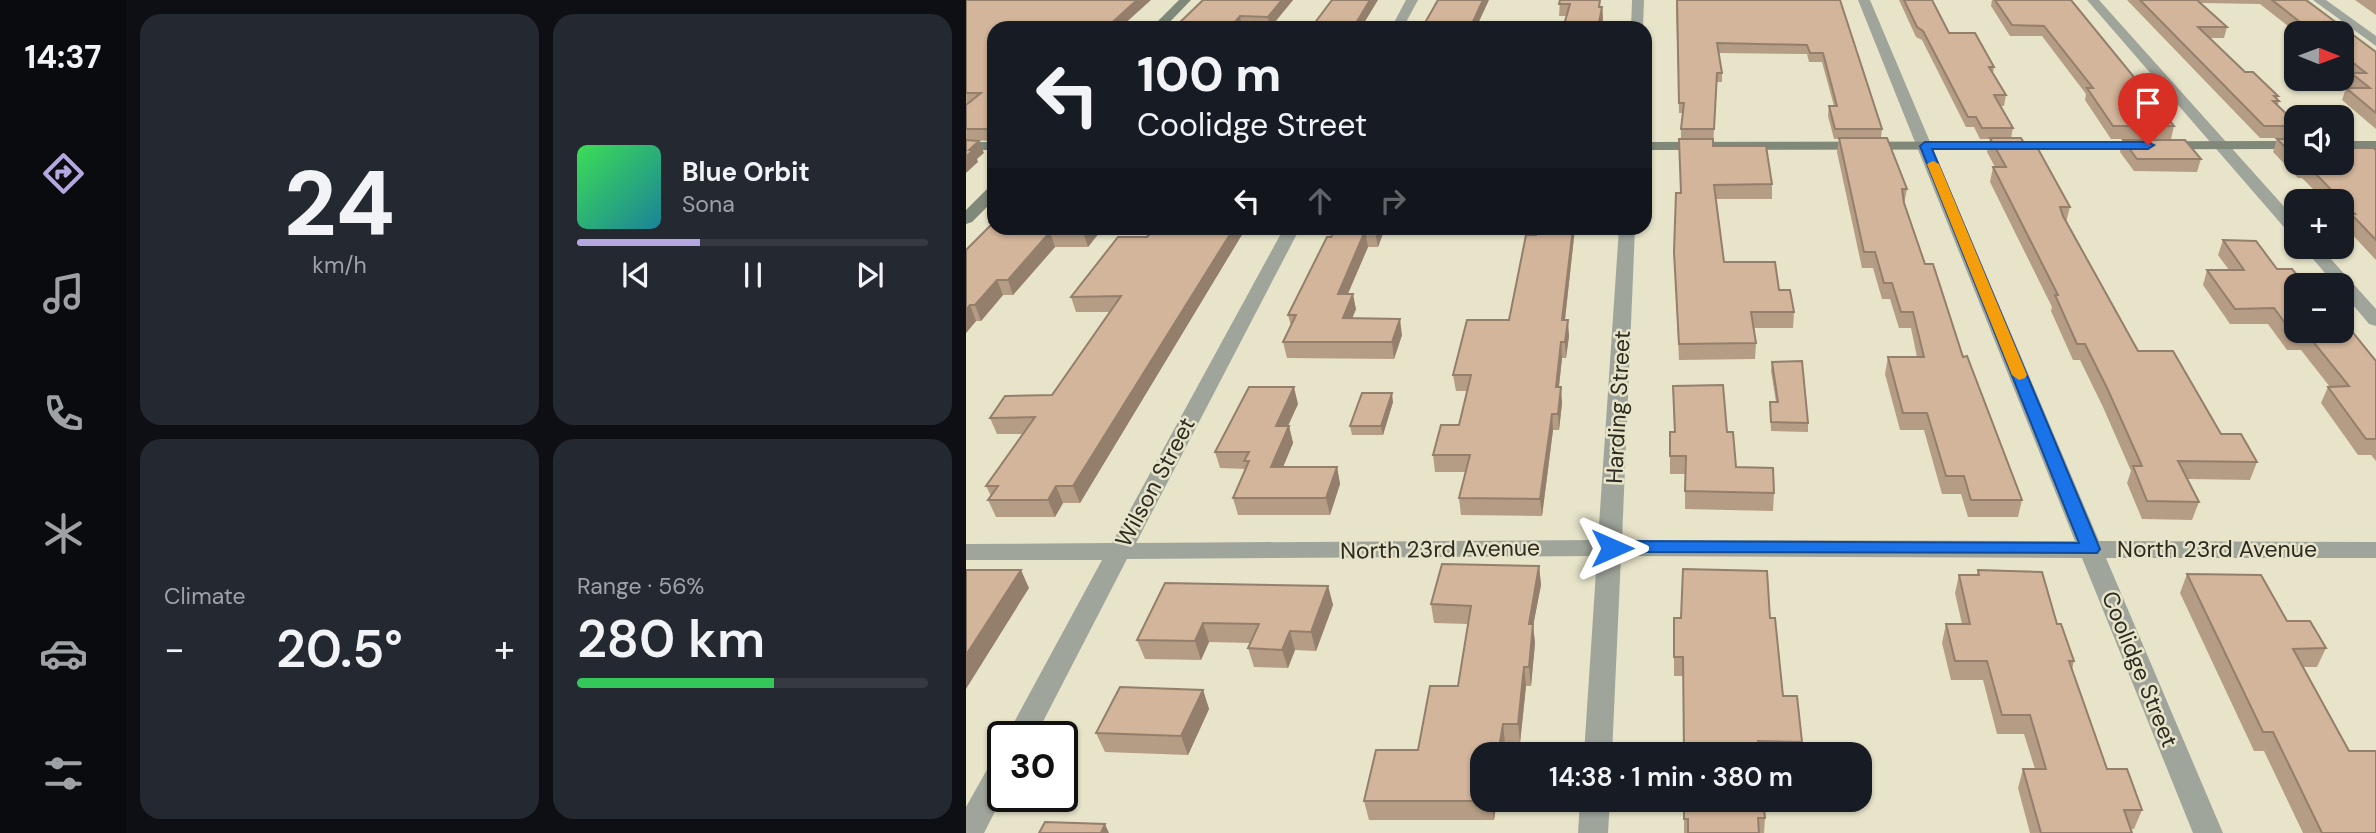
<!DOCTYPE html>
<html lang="en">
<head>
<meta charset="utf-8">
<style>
	:root { --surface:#171b24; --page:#242831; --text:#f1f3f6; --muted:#9ea1a6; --line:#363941; --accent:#b5a7df }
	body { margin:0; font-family:"DM Sans",sans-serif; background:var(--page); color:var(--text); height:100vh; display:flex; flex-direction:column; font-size:26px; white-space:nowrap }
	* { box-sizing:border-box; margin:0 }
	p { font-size:23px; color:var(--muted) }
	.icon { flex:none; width:38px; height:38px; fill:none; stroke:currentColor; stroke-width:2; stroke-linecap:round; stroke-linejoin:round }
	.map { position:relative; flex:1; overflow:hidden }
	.side { display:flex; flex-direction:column; gap:14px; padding:14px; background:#0d0f14; width:840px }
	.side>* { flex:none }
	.hud { position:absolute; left:21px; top:21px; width:665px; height:214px; border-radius:21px; box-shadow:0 2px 5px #0004; background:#171b24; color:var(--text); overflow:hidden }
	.needle { width:46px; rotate:91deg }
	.fabs { position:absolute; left:1318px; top:21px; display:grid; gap:14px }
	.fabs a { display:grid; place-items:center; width:70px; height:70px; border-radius:14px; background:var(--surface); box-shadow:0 2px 5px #0004; font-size:35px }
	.speed { position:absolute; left:21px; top:721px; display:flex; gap:14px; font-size:35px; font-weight:700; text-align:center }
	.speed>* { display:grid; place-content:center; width:91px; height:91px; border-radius:50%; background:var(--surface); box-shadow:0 2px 5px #0004; line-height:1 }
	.speed .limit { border:4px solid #111; border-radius:10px; background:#fff; color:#111 }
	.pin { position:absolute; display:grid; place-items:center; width:60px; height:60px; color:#fff; margin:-72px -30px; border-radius:50% 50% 50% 0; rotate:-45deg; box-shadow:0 0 7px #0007 }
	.pin .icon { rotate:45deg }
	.me { position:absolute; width:77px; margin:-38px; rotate:90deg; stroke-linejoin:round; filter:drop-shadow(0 0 5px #0008) }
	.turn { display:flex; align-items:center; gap:24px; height:147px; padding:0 35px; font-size:32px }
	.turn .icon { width:91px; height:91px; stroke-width:2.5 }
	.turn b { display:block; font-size:49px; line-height:60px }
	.lanes { display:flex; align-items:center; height:66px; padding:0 35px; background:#0003; justify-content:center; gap:35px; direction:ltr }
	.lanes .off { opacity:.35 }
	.big { font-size:52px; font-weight:600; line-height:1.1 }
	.side .card { flex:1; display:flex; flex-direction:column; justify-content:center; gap:10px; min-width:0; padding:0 24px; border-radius:21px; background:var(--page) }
	.side .dial { align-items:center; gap:0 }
	.dial b { font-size:91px; line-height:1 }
	.song { display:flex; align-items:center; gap:21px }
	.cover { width:84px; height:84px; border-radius:10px; background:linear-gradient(135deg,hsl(130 70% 55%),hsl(190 70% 35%)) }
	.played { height:7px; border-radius:4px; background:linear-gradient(90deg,var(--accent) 35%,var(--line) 35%) }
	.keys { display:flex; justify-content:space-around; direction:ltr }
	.heat { display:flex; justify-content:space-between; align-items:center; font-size:38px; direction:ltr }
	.charge { height:10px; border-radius:5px; background:linear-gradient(90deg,#34c759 56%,var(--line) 0) }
	.side .tiles { flex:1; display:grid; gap:14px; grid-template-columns:repeat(2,1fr) }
	.trip { position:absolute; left:504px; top:742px; width:402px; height:70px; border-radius:21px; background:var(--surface); box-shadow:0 2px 5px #0004; font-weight:600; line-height:70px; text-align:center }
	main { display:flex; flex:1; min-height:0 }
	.menu { display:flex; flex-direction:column; width:126px; justify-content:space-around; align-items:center; background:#090b0e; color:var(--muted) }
	.menu .icon { width:49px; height:49px }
	.menu .selected { color:var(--accent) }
	.menu b { font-size:32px; color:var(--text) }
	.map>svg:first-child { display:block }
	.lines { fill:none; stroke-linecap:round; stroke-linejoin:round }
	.street { fill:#9fa59b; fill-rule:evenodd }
	.secondary { fill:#7f8879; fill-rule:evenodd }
	.wall { fill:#b59c84 }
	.shaded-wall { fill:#937f6c }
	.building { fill:#d2b59a; stroke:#937f6c; stroke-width:2 }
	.route { fill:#1a73e8; stroke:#114b97; stroke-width:2 }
	.slow { fill:#f59e0b }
	.labels { text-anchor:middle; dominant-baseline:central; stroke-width:5; stroke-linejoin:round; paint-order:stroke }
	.street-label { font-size:23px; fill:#2c2b21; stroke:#e8e4ca }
</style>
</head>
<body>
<main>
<nav class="menu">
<b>14:37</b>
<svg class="icon selected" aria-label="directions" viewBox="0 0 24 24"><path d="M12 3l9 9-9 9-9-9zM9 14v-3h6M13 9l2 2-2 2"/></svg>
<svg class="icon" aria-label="music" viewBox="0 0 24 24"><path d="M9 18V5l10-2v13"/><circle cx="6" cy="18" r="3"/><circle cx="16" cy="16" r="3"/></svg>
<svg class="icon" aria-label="phone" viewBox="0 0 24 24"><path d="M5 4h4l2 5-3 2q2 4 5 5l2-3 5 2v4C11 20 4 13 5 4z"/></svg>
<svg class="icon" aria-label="climate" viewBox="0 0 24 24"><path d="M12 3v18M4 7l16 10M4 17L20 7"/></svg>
<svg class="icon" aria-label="car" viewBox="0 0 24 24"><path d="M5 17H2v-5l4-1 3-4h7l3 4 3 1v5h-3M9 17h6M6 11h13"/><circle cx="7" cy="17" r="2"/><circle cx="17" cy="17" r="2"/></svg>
<svg class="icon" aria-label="filters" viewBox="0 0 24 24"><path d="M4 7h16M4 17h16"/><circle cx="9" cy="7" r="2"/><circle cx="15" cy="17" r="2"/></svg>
</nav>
<section class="side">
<div class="tiles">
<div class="card dial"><b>24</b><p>km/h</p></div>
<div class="card">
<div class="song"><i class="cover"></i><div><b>Blue Orbit</b><p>Sona</p></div></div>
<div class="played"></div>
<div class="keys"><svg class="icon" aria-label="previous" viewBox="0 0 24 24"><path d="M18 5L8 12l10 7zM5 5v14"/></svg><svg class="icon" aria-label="pause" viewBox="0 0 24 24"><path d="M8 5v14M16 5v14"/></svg><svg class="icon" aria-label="next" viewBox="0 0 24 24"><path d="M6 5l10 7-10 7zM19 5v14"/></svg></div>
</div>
<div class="card"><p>Climate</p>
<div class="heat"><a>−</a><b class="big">20.5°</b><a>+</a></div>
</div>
<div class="card"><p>Range · 56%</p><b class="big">280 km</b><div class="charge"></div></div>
</div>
</section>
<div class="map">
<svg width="1410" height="833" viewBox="0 0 1410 833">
	<rect width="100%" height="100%" fill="#e8e4ca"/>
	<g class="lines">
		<!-- street -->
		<path class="street" d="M440 0H452L437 28H425Z
			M666 0H678L677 28H665Z
			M892 0H904L1133 541 1410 542V558H1140L1257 833H1227L1116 558 655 556 646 754H618L631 556 161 559 69 737H40L136 560H0V544L146 543 318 228H334L170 543 632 540 653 228H669L656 540 1109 541Z
			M1121 0H1133L1330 220V235L1324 234Z
			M1347 0H1360L1410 36V46Z
			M1337 247H1354L1410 309V326L1403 324 1376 292V285H1369Z
			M37 756V796L18 833H0V807L27 759Z
			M614 800H644L642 833H612Z"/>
		<!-- secondary -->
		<path class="secondary" d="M213 0H225L198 28H185Z
			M1330 141V149L679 150V142Z
			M1376 141H1410V149H1376Z
			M0 142H28V150H0Z
			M28 186V200L6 222 0 224V210L22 188Z"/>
	</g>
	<!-- wall -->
	<path class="wall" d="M0 0 28 28V141L0 140V105L2 104H0Z
		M237 0H327L304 28H208Z
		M594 0 636 7 637 19 635 28H597L601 16H593Z
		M874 0 916 129 915 138 941 189 938 204 959 264 1056 500 1052 517H1002L995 494H976L958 430H934L919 374 922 357H951L945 328H933L924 299H916L907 268H896L871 152 873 139H868L862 116 863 106H868L856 62H843L841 54 753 53 756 73V82H751L747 146 806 184V199H750L758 262 813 290 828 312 827 328H788L790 343 789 359 713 360 708 252 714 193 715 129 717 113H713L710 5Z
		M933 0H966L983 33 1028 67 1027 73 1040 95 1038 106H1034L1047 128 1045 138 1061 148 1104 207 1100 222 1172 351 1255 434 1291 462 1284 480 1221 479 1233 502 1226 520 1176 519 1161 483 1165 471 1137 407 1114 360H1107L1085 311 1086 307 1024 182 1027 167H1029L1021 152 1024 139H1014L1008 127H1000L956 40 950 37Z
		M1026 0H1105L1208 126 1205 139H1145L1119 100 1120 94 1076 36H1044L1025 6Z
		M1161 0H1340L1410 52V129L1376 100 1380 88H1385L1381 85 1384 76 1376 69V33H1331L1294 4 1235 3 1261 27 1258 38H1243L1279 72 1312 96 1311 99 1313 101 1312 105 1330 123V135L1329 138H1294Z
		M1389 0H1410V15Z
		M1311 139H1330V163H1376L1410 150V260L1380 228 1381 224 1376 219V201H1359L1336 178H1332L1307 152Z
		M1157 140 1235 159 1231 172 1168 171 1154 152Z
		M24 222 137 228 122 247H89L47 295H37L15 321H10L0 333V250L25 225Z
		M189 228H280L114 503H97L89 517H30L22 500 25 496 20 486 57 434H31L24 418 86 395 144 312H110L105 297 181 237Z
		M419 228 412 247H402L382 294 390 309 386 318 436 335 428 359 321 358 317 342 325 326 322 315 365 237Z
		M572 228H609L599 320 603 336 600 358H596L593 387 596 403 593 430H587L576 516 495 515 493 498 500 472H469L467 455 493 425 501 391H490L487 375 543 320Z
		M1257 240 1311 269 1376 331 1410 361V461L1405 455H1392L1355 403 1362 387H1364L1335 350H1321L1302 324H1264L1237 285 1241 270H1263L1252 255Z
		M806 362 842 423V432L805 431 804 402H810L805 371Z
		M707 386 761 432 770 467 808 493 807 511 719 509V474H704V432H708Z
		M427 402 417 435H386L384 426Z
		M332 404 322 426H323L327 443 317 467H371L374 484 364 515H272L267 498 280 469 254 468 249 452Z
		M573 566 575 585 567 626 569 643 565 686H560L554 743H539L538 754H516L531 800 528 820H403L398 801 452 750 492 686 502 624 468 623 465 604Z
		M1012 570 1091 624 1108 661 1106 669 1141 769 1176 810 1168 829H1165L1166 833H1064L1052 788 1057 769H1069L1058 734H1031L1017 680H985L976 643 980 624H996L989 593 993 575H1011Z
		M1221 574 1321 621 1360 648 1351 667H1337L1410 833H1337L1298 751H1288L1214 593Z
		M362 586 367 605 350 651 329 650 322 668 288 667 282 648 285 643 243 642 235 660 179 659 171 640Z
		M708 618H804L817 696 836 742 834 754H717V676H708Z
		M237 690 243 709 222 755 139 752 130 733Z
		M718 800 799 818 798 833H718Z"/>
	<!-- shaded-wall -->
	<path class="shaded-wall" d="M171 0H185L154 28H140Z
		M316 0H327L304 28 302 17Z
		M404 0H412L395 28H387Z
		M517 0H523L510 28H504Z
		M636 7 637 19 635 28H632Z
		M274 16 276 28H264Z
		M13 141 18 153 11 159 12 162 0 173V157L3 150Z
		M121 228H137L122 247 117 232Z
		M268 228H280L114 503 107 486Z
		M411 228H419L412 247 409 231Z
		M607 228H609L597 336 596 320Z
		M399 231 402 247 375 309 372 294Z
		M84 232 89 247 47 295 42 280Z
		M31 280 37 295 15 321 9 305Z
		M387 294 390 309 380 334 377 318Z
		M4 305 10 321 0 333V310Z
		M434 319 436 335 428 359 426 342Z
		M602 320 603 336 600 358 599 342Z
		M595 342 596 358 591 403 590 387Z
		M328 387 332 404 314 443 310 426Z
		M595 387 596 403 593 430 592 414Z
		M426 393 427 402 417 435 415 426Z
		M586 414 587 430 576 516 574 499Z
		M323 426 327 443 310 484 305 467Z
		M371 467 374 484 364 515 360 498Z
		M90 486 97 503 89 517 82 500Z
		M573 566 575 585 567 626 569 643 565 686 563 667V624Z
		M55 570 63 588 0 689V655Z
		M362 586 367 605 350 651 345 632Z
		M237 623 243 642 235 660 229 641Z
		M324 631 329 650 322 668 316 650Z
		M558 667 560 686 554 743 552 724Z
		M237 690 243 709 222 755 215 736Z
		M537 724 539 743 538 754H532Z
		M525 800H531L528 820 525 801Z
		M139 824 143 833H135Z"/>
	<!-- building -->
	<path class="building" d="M0 0H171L140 28H28V128L26 129H0V105L15 93H0Z
		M237 0H316L302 17 274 16 264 28H208Z
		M366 0H404L387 28H345Z
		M472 0H517L504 28H456Z
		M594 0H634L633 7H636L632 28H597L604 4H593Z
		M711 0H874L916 129H869L863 106H871L857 53H844L841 45 751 43 756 73H751L748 129H715L718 103H713Z
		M938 0H966L983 33H1009L1028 67H1023L1040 95H1028L1047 128H1016L1010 117H1002L957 31 951 27Z
		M1029 0H1105L1208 126H1147L1121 88H1127L1078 26 1046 25Z
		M1174 0H1231L1261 27H1232L1279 72H1287L1312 96H1308L1313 101H1307L1330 123V126H1298Z
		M1306 0H1340L1410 52V113L1380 88H1404L1385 73H1400L1376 54V33H1348Z
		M873 138H921L941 189H936L938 203 959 264H967L997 357 1001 356 1056 500H1005L998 476H980L961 413H937L922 357H958L947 312H935L926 283H918L909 252H898Z
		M1024 138H1055L1061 148 1071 147 1104 207H1094L1097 216 1172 351H1207L1255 434H1275L1291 462 1212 461 1233 502 1181 501 1167 466H1176L1142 390 1119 344H1111L1089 295H1092L1027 167H1040Z
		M713 139H747V146H800L806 184 748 185 758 262H809L813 290H824L828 312H785L790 343 713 344 708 252 710 193H715Z
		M1311 139H1330V158Z
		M0 140 13 141 3 150H7L0 157Z
		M1157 140H1219L1235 159H1171Z
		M1376 148H1407L1410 150V240L1385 214H1389L1341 165H1336L1334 163H1376Z
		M28 218V228H121L117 232H84L42 280H31L9 305H4L0 310V250L28 222H24Z
		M189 228H268L107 486H90L82 500H22L32 486H20L69 417 24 418 39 396 86 395 155 296 105 297 152 237H181Z
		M370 228H411L409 231H399L372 294H387L377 318 434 319 426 342H317L330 315H322L361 237H365Z
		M572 228H607L596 320H602L599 342H595L590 387H595L592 414H586L574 499 493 498 504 455H467L475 425H493L505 375H487L501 320H543L560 235H570Z
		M1257 240 1290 241 1311 269H1326L1340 285H1330V331H1376V319L1410 361V439H1400L1362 387 1383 386 1341 334H1327L1308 308 1269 309 1241 270H1278Z
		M836 361 842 423 805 422 804 402H812L806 362Z
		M757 385 761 432H767L770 467 807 468 808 493 719 491 720 456H704V432H709L707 386Z
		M283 387H328L310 426H323L305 467H371L360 498H267L283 461H278L283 452H249Z
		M396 393H426L415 426H384Z
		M476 564 573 566 563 624H567L563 667H558L552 724H537L532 754H516V800H525V801H398L410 750H452L464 686H492L505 606 465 604Z
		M717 569 801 571 804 618H809L817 696H831L836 742 792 741 793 754H718L717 657H708V618H715Z
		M0 570H55L0 655Z
		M1012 570 1076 572 1091 624H1095L1108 661H1103L1141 769H1161L1176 810H1158L1166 833H1075L1057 769H1080L1064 715H1036L1021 661H989L980 624H1004L993 575H1013Z
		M1221 574 1295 575 1321 621H1344L1360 648 1327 649 1383 751H1410V833H1356L1307 732H1297Z
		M199 583 362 586 345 632 324 631 316 650 282 648 293 624 237 623 229 641 171 640Z
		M154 687 237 690 215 736 130 733Z
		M718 800H797L799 818H792L793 833H722V819H718Z
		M79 822 139 824 135 833H73Z"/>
	<!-- route -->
	<path class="route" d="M959 142H1182L1188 145 1182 149H966L1134 549 1131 553 639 552 637 548 646 541 1113 543 954 146Z"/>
	<!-- slow -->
	<path class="slow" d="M967 161 973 164 1061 375 1059 378 1053 380 1046 375 961 164Z"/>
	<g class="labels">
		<!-- street labels -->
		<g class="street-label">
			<text transform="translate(652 407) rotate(-87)">Harding Street</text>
			<text transform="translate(189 482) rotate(-62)">Wilson Street</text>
			<text transform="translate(474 549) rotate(-1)">North 23rd Avenue</text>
			<text x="1251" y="549">North 23rd Avenue</text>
			<text transform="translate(1174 669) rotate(68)">Coolidge Street</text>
		</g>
	</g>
</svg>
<div class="fabs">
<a><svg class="needle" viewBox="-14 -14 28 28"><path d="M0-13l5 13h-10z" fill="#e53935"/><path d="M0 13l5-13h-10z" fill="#9ea1a6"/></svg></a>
<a><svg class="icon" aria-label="sound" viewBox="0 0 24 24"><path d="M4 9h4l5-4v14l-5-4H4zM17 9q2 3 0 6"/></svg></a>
<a>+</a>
<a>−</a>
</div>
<div class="speed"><div class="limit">30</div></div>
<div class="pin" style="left:1182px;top:145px;background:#d93025"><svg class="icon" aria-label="arrive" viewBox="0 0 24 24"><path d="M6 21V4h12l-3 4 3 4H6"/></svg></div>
<svg class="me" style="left:646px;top:548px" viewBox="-20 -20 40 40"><path d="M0-17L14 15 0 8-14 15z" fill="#1a73e8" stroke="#fff" stroke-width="4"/></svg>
<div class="trip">14:38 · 1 min · 380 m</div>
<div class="hud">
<div class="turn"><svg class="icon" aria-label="left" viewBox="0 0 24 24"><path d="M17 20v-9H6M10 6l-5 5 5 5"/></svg><div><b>100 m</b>Coolidge Street</div></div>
<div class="lanes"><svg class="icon" aria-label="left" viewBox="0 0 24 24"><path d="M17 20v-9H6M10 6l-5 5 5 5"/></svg><svg class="icon off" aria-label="ahead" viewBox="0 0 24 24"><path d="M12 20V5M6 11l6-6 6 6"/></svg><svg class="icon off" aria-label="right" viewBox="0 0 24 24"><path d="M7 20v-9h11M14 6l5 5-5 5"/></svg></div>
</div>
</div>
</main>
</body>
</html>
